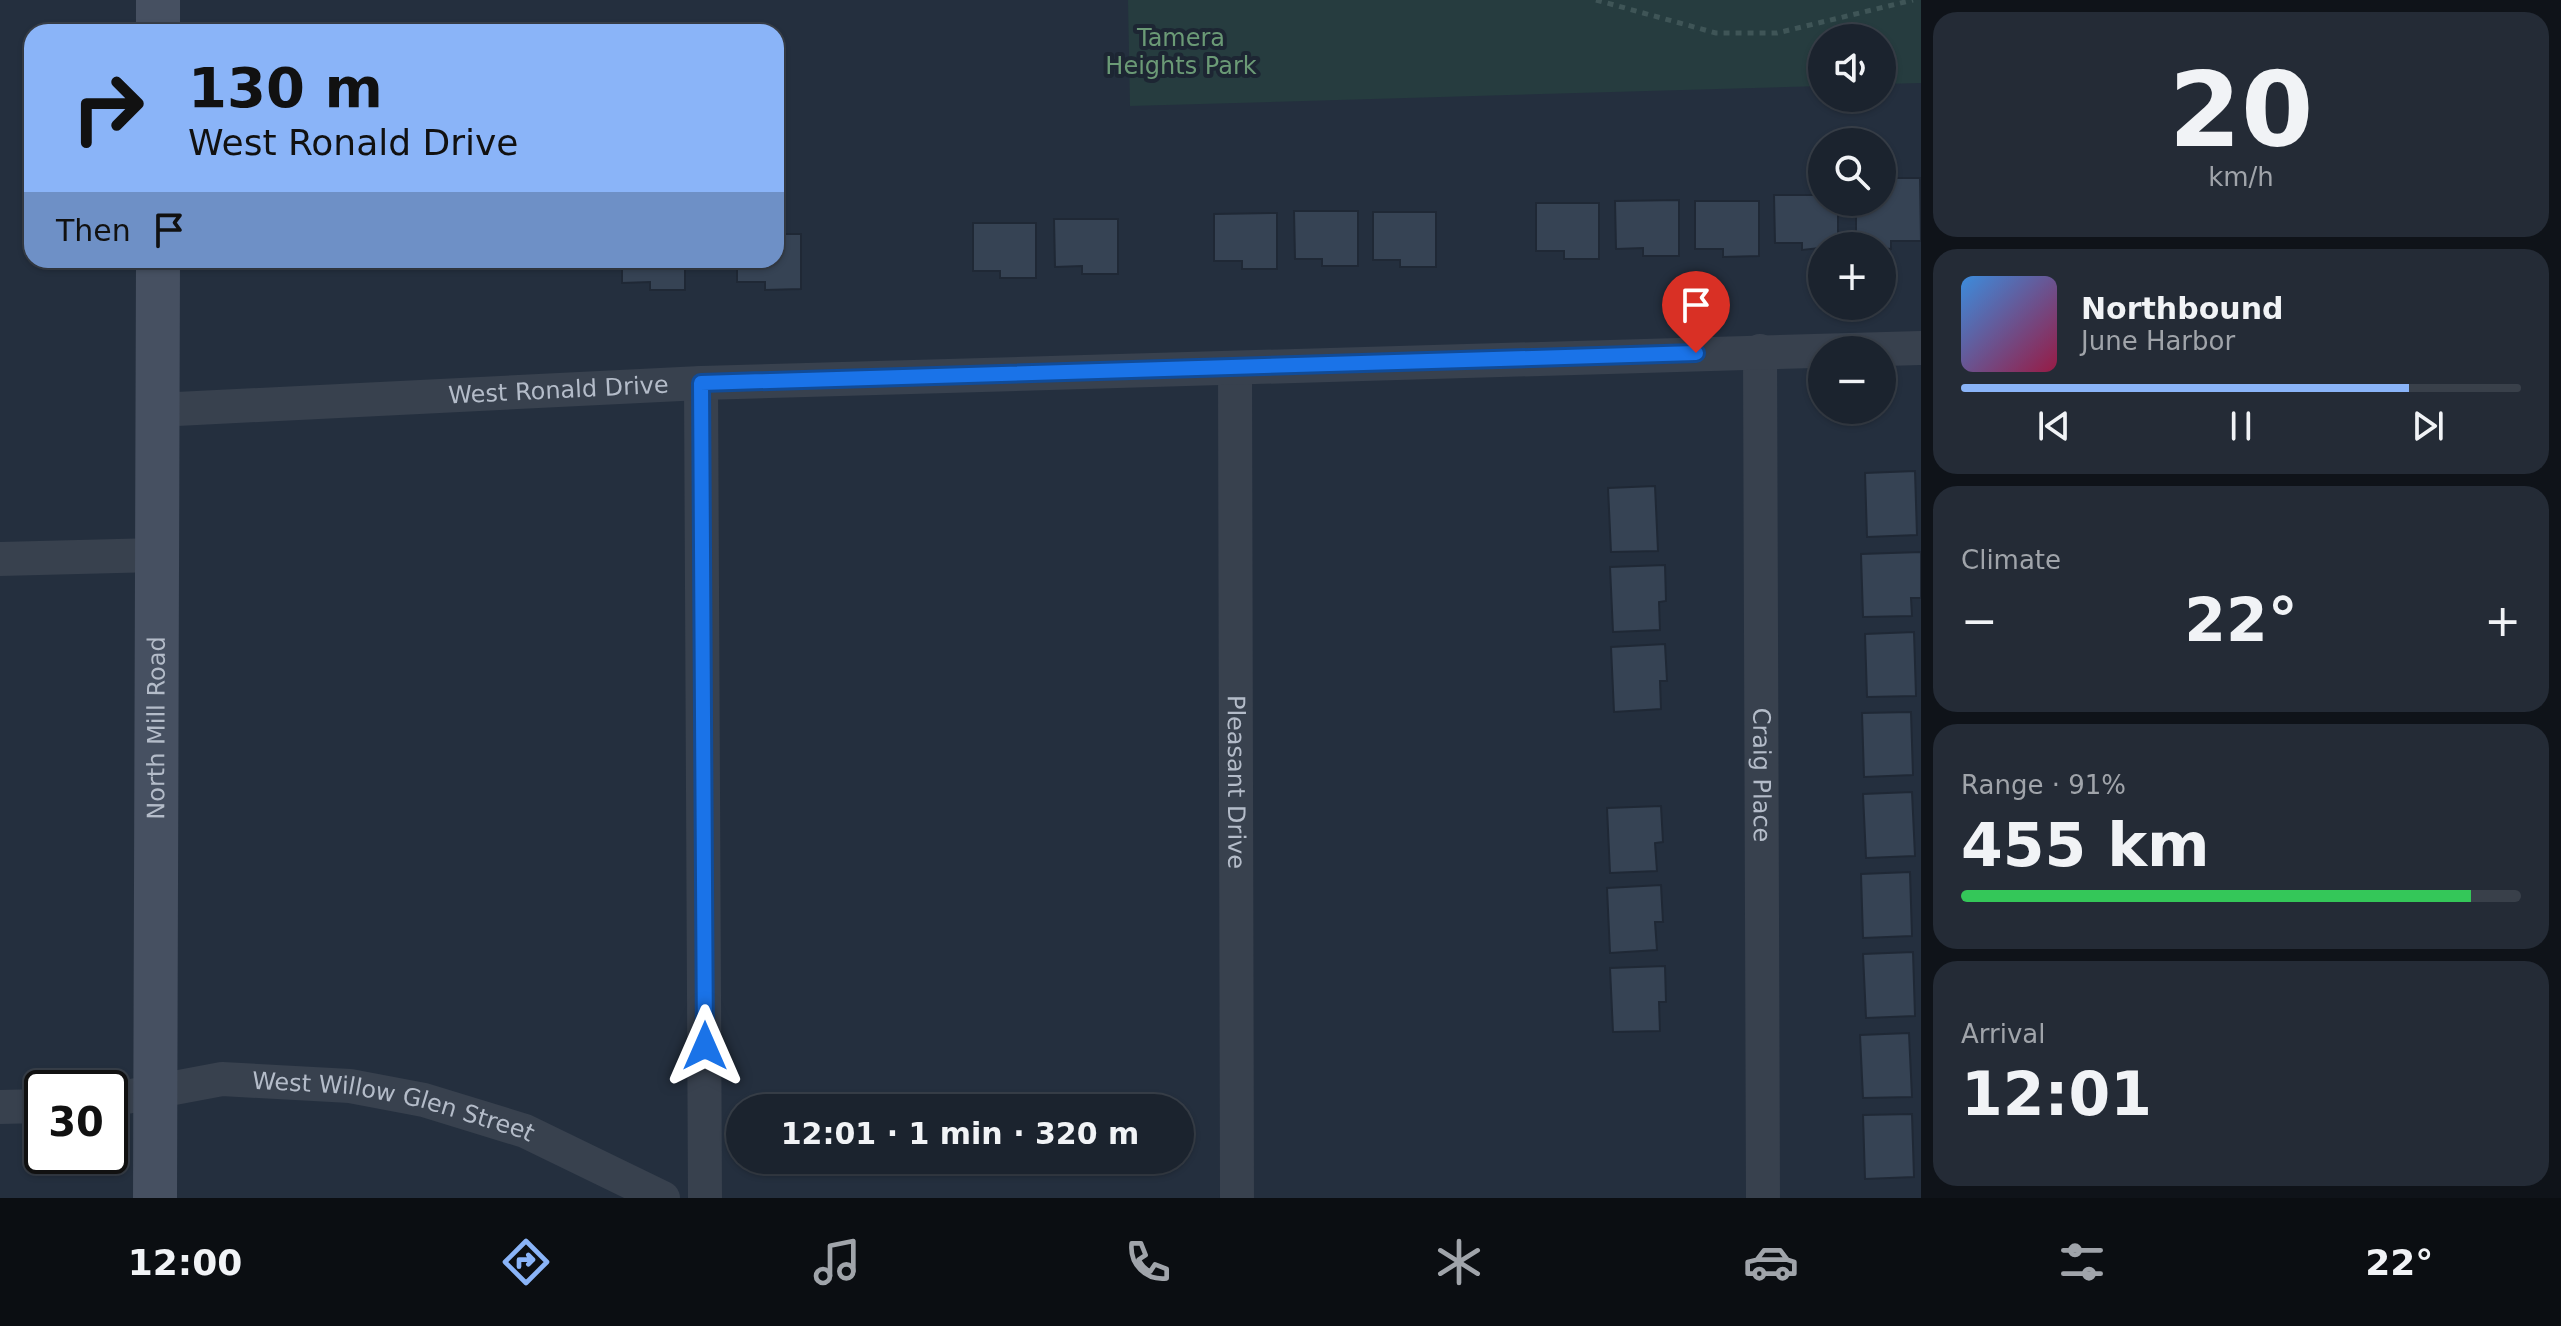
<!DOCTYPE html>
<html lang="en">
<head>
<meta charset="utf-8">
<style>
	:root { --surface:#1b232e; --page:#242b36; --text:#f1f3f6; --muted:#a0a4aa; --line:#39404a; --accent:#8ab4f8 }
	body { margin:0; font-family:"DejaVu Sans",sans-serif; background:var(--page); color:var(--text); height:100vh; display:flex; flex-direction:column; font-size:30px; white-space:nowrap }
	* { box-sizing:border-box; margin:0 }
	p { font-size:26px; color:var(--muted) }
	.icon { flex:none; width:44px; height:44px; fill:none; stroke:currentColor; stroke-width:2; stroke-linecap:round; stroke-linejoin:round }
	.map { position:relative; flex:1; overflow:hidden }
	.drawer { display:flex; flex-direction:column; gap:12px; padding:12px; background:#0f1319; width:640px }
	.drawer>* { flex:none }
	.top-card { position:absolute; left:24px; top:24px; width:760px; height:244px; border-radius:24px; box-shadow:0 2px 6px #0004,0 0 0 2px var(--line); background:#8ab4f8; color:#111; overflow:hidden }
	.fabs { position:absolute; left:1808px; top:24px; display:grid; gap:16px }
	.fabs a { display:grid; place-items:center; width:88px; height:88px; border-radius:50%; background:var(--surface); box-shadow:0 2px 6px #0004,0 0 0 2px var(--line); font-size:40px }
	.speed { position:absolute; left:24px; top:1070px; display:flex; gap:16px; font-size:40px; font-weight:700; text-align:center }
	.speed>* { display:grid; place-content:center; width:104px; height:104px; border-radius:50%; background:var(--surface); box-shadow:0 2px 6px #0004,0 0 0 2px var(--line); line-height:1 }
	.speed .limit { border:4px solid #111; border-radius:12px; background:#fff; color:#111 }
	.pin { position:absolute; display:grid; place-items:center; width:68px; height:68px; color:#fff; margin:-82px -34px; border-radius:50% 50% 50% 0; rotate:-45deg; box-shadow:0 0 8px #0007 }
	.pin .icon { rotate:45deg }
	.me { position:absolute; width:88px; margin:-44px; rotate:0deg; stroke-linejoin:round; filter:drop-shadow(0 0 6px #0008) }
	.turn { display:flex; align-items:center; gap:28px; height:168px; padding:0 32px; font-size:36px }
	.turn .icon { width:104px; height:104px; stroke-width:2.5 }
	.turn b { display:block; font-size:56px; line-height:68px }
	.then { display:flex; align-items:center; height:76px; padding:0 32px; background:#0003; gap:16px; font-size:30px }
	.big { font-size:60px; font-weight:700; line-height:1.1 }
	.drawer .tile { flex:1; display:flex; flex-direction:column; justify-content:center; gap:12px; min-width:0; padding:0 28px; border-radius:24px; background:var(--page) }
	.drawer .dial { align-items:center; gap:0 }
	.dial b { font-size:104px; line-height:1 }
	.song { display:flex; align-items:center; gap:24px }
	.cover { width:96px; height:96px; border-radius:12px; background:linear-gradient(135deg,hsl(210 70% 55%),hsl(340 70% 35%)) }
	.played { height:8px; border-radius:4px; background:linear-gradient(90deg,var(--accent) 80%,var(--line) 80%) }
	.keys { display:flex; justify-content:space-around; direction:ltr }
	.heat { display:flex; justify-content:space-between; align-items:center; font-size:44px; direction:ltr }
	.charge { height:12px; border-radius:6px; background:linear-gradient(90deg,#34c759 91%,var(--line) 0) }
	.trip { position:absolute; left:726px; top:1094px; width:468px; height:80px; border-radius:40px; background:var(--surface); box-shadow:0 2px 6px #0004,0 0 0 2px var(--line); font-weight:700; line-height:80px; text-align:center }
	.tabs { display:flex; height:128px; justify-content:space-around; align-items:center; background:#0b0e12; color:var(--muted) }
	.tabs .icon { width:56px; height:56px }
	.tabs .selected { color:var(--accent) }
	.tabs b { font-size:36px; color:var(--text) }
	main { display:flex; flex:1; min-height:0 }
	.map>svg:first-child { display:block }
	.green { fill:#263c3f }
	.building { fill:#364354; stroke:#1f2835; stroke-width:2 }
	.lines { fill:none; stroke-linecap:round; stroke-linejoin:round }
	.path { stroke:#3f5557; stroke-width:5; stroke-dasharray:6 6; stroke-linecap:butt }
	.street { stroke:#38414e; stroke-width:34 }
	.secondary { stroke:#465061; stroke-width:44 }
	.route-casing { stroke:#114b97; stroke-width:20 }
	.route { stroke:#1a73e8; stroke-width:14 }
	.labels { text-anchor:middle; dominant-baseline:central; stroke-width:8; stroke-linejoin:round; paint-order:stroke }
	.park-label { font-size:24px; fill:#6b9a76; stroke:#1d2633 }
	.street-label { font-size:24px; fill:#b4bcc9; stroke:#1d2633 }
</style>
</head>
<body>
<main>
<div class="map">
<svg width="1921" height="1198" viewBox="0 0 1921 1198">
	<rect width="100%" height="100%" fill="#242f3e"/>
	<!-- green -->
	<path class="green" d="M1128 0H1921V83L1882 84V38H1822V86L1130 106Z"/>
	<!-- building -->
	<path class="building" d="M1882 178H1920L1921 241H1891V249L1856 246V202H1882Z
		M1774 195H1822V202H1838V246L1802 250V243H1775Z
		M1679 200V256H1643V248L1616 249 1615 201Z
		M1695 201H1759V256L1723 257V249H1695Z
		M1536 203H1599V259H1564V251H1536Z
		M1294 211H1358V266H1322V259H1295Z
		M1373 212H1436V267H1400V260H1373Z
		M1277 213V269H1242V261H1214V214Z
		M1054 219H1118V274H1082V266L1055 267Z
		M973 223H1036V278H1000V271H973Z
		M776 234H801V289L765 290V282H737V260H776Z
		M622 260H685V290H650V282L622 283Z
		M1915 471 1917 535 1867 537 1865 473Z
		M1655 486 1658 551 1611 552 1608 488Z
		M1921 552V598H1911L1912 616 1863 617 1861 554Z
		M1665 565 1666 601 1659 602 1660 630 1613 632 1610 567Z
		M1914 632 1916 696 1867 697 1865 634Z
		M1665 644 1667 681H1660L1661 709 1614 712 1611 647Z
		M1911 712 1913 775 1864 777 1862 713Z
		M1912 792 1915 856 1866 858 1863 794Z
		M1661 806 1663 842 1655 843 1657 871 1610 873 1607 808Z
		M1910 872 1912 936 1863 938 1861 874Z
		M1661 885 1663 922H1655L1657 950 1610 953 1607 888Z
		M1913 952 1915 1016 1866 1018 1863 954Z
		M1665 966 1666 1002H1659L1660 1031 1613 1032 1610 968Z
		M1909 1033 1912 1097 1863 1098 1860 1035Z
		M1912 1114 1914 1177 1865 1179 1863 1115Z"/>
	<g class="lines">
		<!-- path -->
		<path class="path" d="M1596 0 1716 33H1777L1913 0"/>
		<!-- street -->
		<g class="street">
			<path id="s1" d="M1760 351 1763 1198"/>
			<path id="s2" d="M1235 368 1237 1198"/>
			<path d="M701 383 705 1198"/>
			<path id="s3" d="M157 410 701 383 1921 348"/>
			<path d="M0 559 157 555"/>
			<path id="s4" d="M110 1100 222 1079 350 1086 424 1100 525 1131 663 1198"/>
			<path d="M0 1107 42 1106"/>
		</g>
		<!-- secondary -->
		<g class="secondary">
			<path d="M158 32V0"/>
			<path id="s5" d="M155 1198 158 260"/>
		</g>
	</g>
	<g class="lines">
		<!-- route casing -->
		<g class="route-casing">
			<path id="route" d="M705 1046 701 383 1696 353"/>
		</g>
		<!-- route -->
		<use href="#route" class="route"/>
	</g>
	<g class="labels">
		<!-- park labels -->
		<g class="park-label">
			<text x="1181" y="38">Tamera<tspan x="1181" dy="28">Heights Park</tspan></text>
		</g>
		<!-- street labels -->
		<g class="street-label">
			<text stroke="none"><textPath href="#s3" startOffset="402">West Ronald Drive</textPath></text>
			<text stroke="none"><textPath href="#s5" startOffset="470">North Mill Road</textPath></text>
			<text stroke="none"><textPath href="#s1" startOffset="424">Craig Place</textPath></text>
			<text stroke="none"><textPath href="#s2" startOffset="414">Pleasant Drive</textPath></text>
			<text stroke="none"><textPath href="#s4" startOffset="288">West Willow Glen Street</textPath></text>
		</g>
	</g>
</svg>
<div class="fabs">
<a><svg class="icon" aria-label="sound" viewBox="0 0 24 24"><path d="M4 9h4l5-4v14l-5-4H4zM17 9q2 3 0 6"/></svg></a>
<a><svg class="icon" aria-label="search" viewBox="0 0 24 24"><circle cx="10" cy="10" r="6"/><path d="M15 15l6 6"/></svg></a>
<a>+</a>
<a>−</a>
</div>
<div class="speed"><div class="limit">30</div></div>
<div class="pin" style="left:1696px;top:353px;background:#d93025"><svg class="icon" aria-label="arrive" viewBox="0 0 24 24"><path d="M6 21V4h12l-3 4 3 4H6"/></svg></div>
<svg class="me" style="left:705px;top:1046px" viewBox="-20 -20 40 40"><path d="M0-17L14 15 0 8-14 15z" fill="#1a73e8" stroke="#fff" stroke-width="4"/></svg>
<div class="trip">12:01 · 1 min · 320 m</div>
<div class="top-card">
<div class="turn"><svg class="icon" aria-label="right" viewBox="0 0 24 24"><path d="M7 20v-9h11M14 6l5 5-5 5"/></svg><div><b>130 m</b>West Ronald Drive</div></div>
<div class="then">Then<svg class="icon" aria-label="arrive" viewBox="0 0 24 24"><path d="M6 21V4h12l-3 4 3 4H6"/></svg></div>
</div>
</div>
<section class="drawer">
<div class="tile dial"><b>20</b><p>km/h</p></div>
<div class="tile">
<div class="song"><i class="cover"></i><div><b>Northbound</b><p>June Harbor</p></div></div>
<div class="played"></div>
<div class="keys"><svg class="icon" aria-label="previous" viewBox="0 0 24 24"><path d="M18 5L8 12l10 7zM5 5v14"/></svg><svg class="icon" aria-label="pause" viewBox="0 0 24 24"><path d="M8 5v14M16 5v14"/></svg><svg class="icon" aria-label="next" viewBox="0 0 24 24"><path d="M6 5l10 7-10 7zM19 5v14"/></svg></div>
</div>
<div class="tile"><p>Climate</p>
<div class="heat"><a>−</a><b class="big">22°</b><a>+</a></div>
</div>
<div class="tile"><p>Range · 91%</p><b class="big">455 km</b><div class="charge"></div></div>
<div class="tile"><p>Arrival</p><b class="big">12:01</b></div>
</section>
</main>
<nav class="tabs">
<b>12:00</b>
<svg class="icon selected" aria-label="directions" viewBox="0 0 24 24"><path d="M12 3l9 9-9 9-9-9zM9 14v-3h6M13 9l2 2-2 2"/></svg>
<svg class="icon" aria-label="music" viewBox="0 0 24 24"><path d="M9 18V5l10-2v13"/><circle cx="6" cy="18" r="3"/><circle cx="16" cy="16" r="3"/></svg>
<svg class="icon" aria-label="phone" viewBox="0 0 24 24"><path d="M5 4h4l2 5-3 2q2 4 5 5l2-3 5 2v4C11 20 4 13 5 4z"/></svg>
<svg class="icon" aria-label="climate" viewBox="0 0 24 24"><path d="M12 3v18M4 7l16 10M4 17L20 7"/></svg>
<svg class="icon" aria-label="car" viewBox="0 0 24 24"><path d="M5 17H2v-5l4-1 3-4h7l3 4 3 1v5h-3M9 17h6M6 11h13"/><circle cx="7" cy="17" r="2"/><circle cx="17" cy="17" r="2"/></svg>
<svg class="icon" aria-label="filters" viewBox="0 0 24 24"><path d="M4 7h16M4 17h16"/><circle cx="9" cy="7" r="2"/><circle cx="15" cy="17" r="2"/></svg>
<b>22°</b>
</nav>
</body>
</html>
